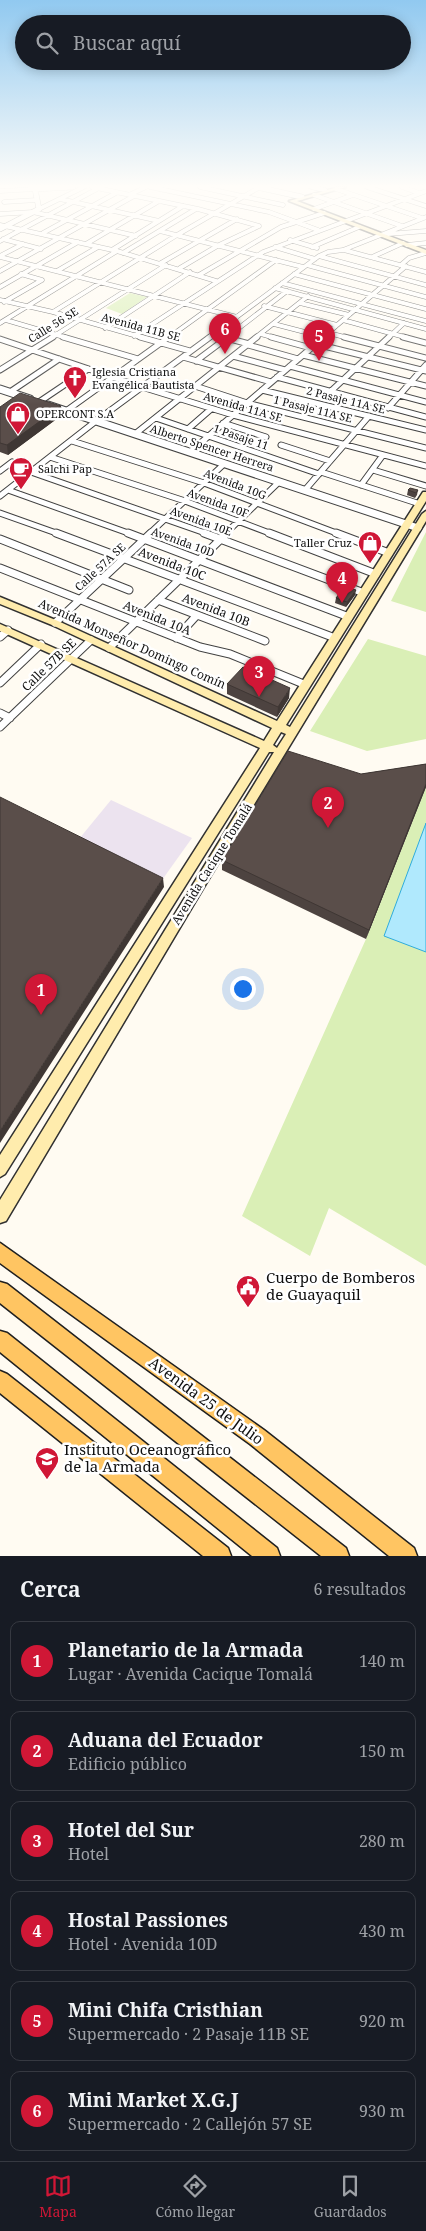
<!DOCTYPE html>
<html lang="es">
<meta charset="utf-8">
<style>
body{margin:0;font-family:"Noto Serif",serif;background:#20242c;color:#f1f3f6}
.you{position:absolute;left:242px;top:988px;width:18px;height:18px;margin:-12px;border:4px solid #fff;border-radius:50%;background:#1a73e8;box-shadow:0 0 0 8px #1a73e833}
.badge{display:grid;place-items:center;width:32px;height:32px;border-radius:50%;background:#d01736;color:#fff;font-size:16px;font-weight:700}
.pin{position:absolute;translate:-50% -41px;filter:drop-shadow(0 1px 2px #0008)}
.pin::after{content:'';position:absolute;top:26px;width:18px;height:15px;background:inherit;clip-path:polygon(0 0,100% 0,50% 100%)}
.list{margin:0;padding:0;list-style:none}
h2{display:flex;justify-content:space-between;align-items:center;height:65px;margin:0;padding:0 20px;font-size:21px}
h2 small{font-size:16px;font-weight:400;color:#9ea1a6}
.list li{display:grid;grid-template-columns:32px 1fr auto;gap:15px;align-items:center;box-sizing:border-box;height:80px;margin:0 10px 10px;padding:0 10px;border:1px solid #363941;border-radius:10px}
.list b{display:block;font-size:19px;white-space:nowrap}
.list p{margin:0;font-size:16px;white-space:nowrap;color:#9ea1a6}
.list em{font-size:16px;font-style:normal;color:#9ea1a6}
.icon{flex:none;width:28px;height:28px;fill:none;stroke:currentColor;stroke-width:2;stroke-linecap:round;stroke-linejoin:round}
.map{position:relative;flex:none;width:426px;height:1556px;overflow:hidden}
.search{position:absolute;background:#171b24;box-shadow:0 2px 12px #0003;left:15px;right:15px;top:15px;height:55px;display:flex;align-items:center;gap:12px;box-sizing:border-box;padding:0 18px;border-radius:28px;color:#9ea1a6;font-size:19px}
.sheet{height:605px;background:#171b24}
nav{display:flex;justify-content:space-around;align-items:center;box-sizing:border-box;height:70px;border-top:1px solid #363941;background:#171b24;font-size:14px;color:#9ea1a6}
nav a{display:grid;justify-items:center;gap:2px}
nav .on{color:#d01736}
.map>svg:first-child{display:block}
</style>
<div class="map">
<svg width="426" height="1556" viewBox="0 0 426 1556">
<rect width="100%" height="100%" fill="#fffbf2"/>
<path fill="#ece3ef" d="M111,800L192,838L162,880L79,839Z"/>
<path fill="#daefb6" d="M130,293L147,297L122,314L106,308Z
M426,532V612L391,601Z
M368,639L426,656V739L367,751L310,731Z
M426,787V1266L329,1208L310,1256L242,1216L366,939Z"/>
<path fill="#b0e9fd" stroke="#2facdc" d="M426,823V952L384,936Z"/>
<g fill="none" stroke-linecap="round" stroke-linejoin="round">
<g stroke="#424242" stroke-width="5">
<path id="minor-far2" d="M92,187L198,209L259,226
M150,187L269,212L318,230
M200,187L283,205
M311,187L325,190
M367,187L426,206
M402,187L419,193
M336,189L422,218
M0,191L35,189V187
M129,195L146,187
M314,195L402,226
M60,199L159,221
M4,202L37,200
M39,209L84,187
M314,209L353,195
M0,214L33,212L136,236
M0,225L117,251L216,281
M160,231L303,267
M43,233L116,193
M388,234L426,231
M3,239L41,249
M290,240L317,248
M0,241L97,189
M86,244L159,201
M407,245L426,243
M275,247L315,259
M312,247L359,227
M112,250L183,206
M344,250L426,272
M123,253L196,209
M0,256L23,244
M319,256L426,285
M0,257L237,317
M372,257L403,243
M161,263L237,219
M307,265L426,297
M401,265L409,258L426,253
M180,268L219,245L259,226
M0,271L134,196
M57,271L98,247
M21,274L42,280
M294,274L426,309
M199,275L281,227L324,213
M282,283L426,321
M0,287L78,242
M275,288L426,329
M0,300L53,312L144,338
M4,302L42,280
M300,303L349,315
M264,306L337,325
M53,312L177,235L260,187
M6,320L67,338
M343,320L408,338
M0,323L117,251
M274,324L324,337
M105,328L190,272
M329,333L348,338
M213,334L227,338
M261,334L275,338
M134,336L263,252L426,191
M51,338L166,265
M168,338L276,260
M208,338L319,256L328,252L343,250L426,217
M226,338L287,291
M255,338L308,296
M322,338L406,266
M388,338L404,323"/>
</g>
<g stroke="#424242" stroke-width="7">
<path id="minor-far1" d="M63,337L138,359
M140,337L190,351
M223,337L249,344
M271,337L311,348
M344,337L426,358
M403,337L426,343
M0,339L142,387L233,415L426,466
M316,344L426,371
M248,345L298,359
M303,355L426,386
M233,356L285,370
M183,357L271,382
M196,361L228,337
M290,366L426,402
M0,370L53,337
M277,377L426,417
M195,386L247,403L426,448
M262,390L426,430
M10,392L59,359
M330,392L389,337
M39,402L88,369
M388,408L426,365
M66,411L169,337
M156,418L319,474
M223,423L266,437
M188,429L211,409
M135,434L257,337
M72,441L204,483L339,534
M281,445L330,461
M190,452L324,337
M50,457L185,501L272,534
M373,470L426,486
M0,471L12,462
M31,472L208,534
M321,472L420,504
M361,485L383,455
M8,490L131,534
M305,490L369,416
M0,496L96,421L210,337
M0,513L59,534
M149,534L224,464
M225,534L279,482"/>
</g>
<g stroke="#424242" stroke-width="9">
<path id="minor" d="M56,533L335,638
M128,533L349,617
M204,533L364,593
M269,533L376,574
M336,533L389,553
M0,539L129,590
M0,568L200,647L230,654L306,685
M158,600L265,641
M55,623L151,533
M0,637L8,630
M176,638L197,615
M109,648L227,533
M0,683L41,644
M0,713L10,718
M0,727L91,640"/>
</g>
<g stroke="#424242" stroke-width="6">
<path id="tertiary-far1" d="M257,187L302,197
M0,229L39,209L35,189L73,187"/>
</g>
<g stroke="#424242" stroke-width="9">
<path id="tertiary" d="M0,389L30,399
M48,405L418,528"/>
</g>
<g stroke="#313131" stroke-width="3">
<path id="secondary" d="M338,187H346L297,201L426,250V254L289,201Z
M423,492H426V501L286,725L290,727L422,514L426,511V521L207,882L6,1221L0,1223V1200L274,752H269L5,1174L0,1177V1155L260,748L0,631V624L264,741L272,728L52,625L0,604V597L58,621L277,721ZM281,732L286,734L277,748L273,745Z"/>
</g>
<g stroke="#202020" stroke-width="3">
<path id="primary" d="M0,1243L264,1430L414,1548L417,1556H389L250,1444L0,1263Z
M0,1282L7,1284L346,1548L349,1556H321L0,1303Z
M0,1331L7,1333L277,1548L280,1556H252L0,1352Z
M0,1371L7,1374L228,1548L231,1556H203L0,1393Z"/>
</g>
<use href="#minor-far2" stroke="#fff" stroke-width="4"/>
<use href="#minor-far1" stroke="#fff" stroke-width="5"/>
<use href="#minor" stroke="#fff" stroke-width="7"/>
<use href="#tertiary-far1" stroke="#fff" stroke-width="5"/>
<use href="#tertiary" stroke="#fff" stroke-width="7"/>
<use href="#secondary" fill="#ffecad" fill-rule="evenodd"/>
<use href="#primary" fill="#ffc562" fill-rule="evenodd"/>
</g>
<path fill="#4d4340" d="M61,406L62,415L8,455L0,452V407Z
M31,463V466L25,471L19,469L18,466Z
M408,490H418L417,495L415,498L407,495Z
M355,595L346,607L335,603L336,598Z
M227,684L289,698L277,717L227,694Z
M426,764V787L366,939L222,870V860L361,774Z"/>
<path fill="#3f3734" d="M61,406L62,415L8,455L7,445Z
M31,463V466L25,471V468Z
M356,590L355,595L346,607L347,602Z
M290,688L289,698L277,717L278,707Z
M426,784V787L366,939L369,930Z
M163,878L164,887L0,1143V1131Z"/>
<path fill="#5a4e4a" stroke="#3f3734" d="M20,393L61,406L7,445L0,443V407Z
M25,461L31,463L25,468L18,466Z
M410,488L418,490L416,493L408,490Z
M345,586L356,590L347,602L336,598Z
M243,667L290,688L278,707L227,684Z
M288,751L361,774L426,764V784L369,930L222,860Z
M0,797L163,878L0,1131Z"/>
<linearGradient id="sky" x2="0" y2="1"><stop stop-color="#91c9f0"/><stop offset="0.46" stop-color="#fffdf9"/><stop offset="1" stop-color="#fffdf9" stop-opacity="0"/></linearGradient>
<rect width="426" height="405" fill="url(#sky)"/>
<defs>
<g id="church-pin" transform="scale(1.25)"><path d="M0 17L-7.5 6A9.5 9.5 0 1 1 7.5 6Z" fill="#d01736" stroke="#fff"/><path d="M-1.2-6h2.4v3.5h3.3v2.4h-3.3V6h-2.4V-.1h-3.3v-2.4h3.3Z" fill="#fff"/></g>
<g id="shop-pin" transform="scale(1.25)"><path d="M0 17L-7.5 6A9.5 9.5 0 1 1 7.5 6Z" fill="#d01736" stroke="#fff"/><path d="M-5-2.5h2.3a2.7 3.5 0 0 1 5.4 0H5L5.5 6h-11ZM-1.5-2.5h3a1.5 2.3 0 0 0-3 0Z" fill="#fff"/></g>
<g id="cafe-pin" transform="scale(1.25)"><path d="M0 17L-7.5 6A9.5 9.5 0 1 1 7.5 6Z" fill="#d01736" stroke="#fff"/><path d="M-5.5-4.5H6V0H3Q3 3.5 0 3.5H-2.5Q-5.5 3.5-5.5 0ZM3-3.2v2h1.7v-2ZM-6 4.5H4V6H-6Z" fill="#fff"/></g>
<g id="civic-pin" transform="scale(1.25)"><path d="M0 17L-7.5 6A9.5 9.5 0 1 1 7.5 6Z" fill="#d01736" stroke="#fff"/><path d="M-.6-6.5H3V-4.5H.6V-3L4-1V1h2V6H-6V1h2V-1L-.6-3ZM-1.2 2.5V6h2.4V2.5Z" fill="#fff"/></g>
<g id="school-pin" transform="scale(1.25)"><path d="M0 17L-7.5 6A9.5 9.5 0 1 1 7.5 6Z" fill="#d01736" stroke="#fff"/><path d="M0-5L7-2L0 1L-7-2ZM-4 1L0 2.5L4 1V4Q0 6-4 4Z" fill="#fff"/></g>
</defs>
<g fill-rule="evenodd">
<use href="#church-pin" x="75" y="378"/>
<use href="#shop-pin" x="18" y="414"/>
<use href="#cafe-pin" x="21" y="469"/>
<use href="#shop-pin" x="370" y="543"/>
<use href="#civic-pin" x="248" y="1287"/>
<use href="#school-pin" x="47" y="1459"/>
</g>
<g text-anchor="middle" stroke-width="5" stroke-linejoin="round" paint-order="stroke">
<g font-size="11" fill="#0f0f0f" stroke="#fff">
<text transform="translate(53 325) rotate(-32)" y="4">Calle 56 SE</text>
<text transform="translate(141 327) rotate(15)" y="4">Avenida 11B SE</text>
<text transform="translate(346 400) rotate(14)" y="4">2 Pasaje 11A SE</text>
<text transform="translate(243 407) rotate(16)" y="4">Avenida 11A SE</text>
<text transform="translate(313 409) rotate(14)" y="4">1 Pasaje 11A SE</text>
<text transform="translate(241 437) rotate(19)" y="4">1 Pasaje 11</text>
<text transform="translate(212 448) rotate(18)" y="4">Alberto Spencer Herrera</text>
<text transform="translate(235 484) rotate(21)" y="4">Avenida 10G</text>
<text transform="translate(218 503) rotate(20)" y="4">Avenida 10F</text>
<text transform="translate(201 521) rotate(20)" y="4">Avenida 10E</text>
<text transform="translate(183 542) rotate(20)" y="4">Avenida 10D</text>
<text transform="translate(100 567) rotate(-43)" y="4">Calle 57A SE</text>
</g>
<g font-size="11" fill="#0f0f0f" stroke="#fff" text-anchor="start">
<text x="92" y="376">Iglesia Cristiana<tspan x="92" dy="13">Evangélica Bautista</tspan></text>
<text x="36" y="418">OPERCONT S.A</text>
<text x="38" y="473">Salchi Pap</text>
<text x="352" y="547" text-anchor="end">Taller Cruz</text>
</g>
<g font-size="12" fill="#0f0f0f" stroke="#fff">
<text transform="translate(172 564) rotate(21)" y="4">Avenida 10C</text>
<text transform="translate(216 610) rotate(21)" y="4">Avenida 10B</text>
<text transform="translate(157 618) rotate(22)" y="4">Avenida 10A</text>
<text transform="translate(132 644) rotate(24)" y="4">Avenida Monseñor Domingo Comín</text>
<text transform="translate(49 665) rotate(-44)" y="4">Calle 57B SE</text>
<text transform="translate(212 864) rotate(-58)" y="4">Avenida Cacique Tomalá</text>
</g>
<g font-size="15" fill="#0f0f0f" stroke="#fff" text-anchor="start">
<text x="266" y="1283">Cuerpo de Bomberos<tspan x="266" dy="17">de Guayaquil</tspan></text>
<text x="64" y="1455">Instituto Oceanográfico<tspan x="64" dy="17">de la Armada</tspan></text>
</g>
<g font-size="15" fill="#0f0f0f" stroke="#fff">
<text transform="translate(206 1401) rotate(36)" y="5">Avenida 25 de Julio</text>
</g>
</g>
</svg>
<div class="you"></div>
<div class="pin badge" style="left:41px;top:1015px">1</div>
<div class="pin badge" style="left:328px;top:828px">2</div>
<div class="pin badge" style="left:259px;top:697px">3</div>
<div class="pin badge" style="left:342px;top:603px">4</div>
<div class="pin badge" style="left:319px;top:361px">5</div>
<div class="pin badge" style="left:225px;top:354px">6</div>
<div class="search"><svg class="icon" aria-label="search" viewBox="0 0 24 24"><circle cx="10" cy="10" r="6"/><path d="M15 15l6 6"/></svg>Buscar aquí</div>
</div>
<section class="sheet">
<h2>Cerca<small>6 resultados</small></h2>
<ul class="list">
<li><span class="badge">1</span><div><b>Planetario de la Armada</b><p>Lugar · Avenida Cacique Tomalá</p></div><em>140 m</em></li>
<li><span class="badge">2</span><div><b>Aduana del Ecuador</b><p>Edificio público</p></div><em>150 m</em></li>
<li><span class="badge">3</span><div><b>Hotel del Sur</b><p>Hotel</p></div><em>280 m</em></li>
<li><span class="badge">4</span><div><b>Hostal Passiones</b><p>Hotel · Avenida 10D</p></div><em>430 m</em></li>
<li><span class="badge">5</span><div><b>Mini Chifa Cristhian</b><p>Supermercado · 2 Pasaje 11B SE</p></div><em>920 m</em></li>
<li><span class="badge">6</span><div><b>Mini Market X.G.J</b><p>Supermercado · 2 Callejón 57 SE</p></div><em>930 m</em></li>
</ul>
</section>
<nav>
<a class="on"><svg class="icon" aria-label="map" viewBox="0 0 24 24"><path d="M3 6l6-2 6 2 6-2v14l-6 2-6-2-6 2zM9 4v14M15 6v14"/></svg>Mapa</a>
<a><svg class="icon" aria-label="directions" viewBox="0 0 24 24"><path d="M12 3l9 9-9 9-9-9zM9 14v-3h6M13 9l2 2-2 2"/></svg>Cómo llegar</a>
<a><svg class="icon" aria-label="saved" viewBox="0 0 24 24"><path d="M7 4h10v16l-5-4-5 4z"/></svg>Guardados</a>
</nav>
